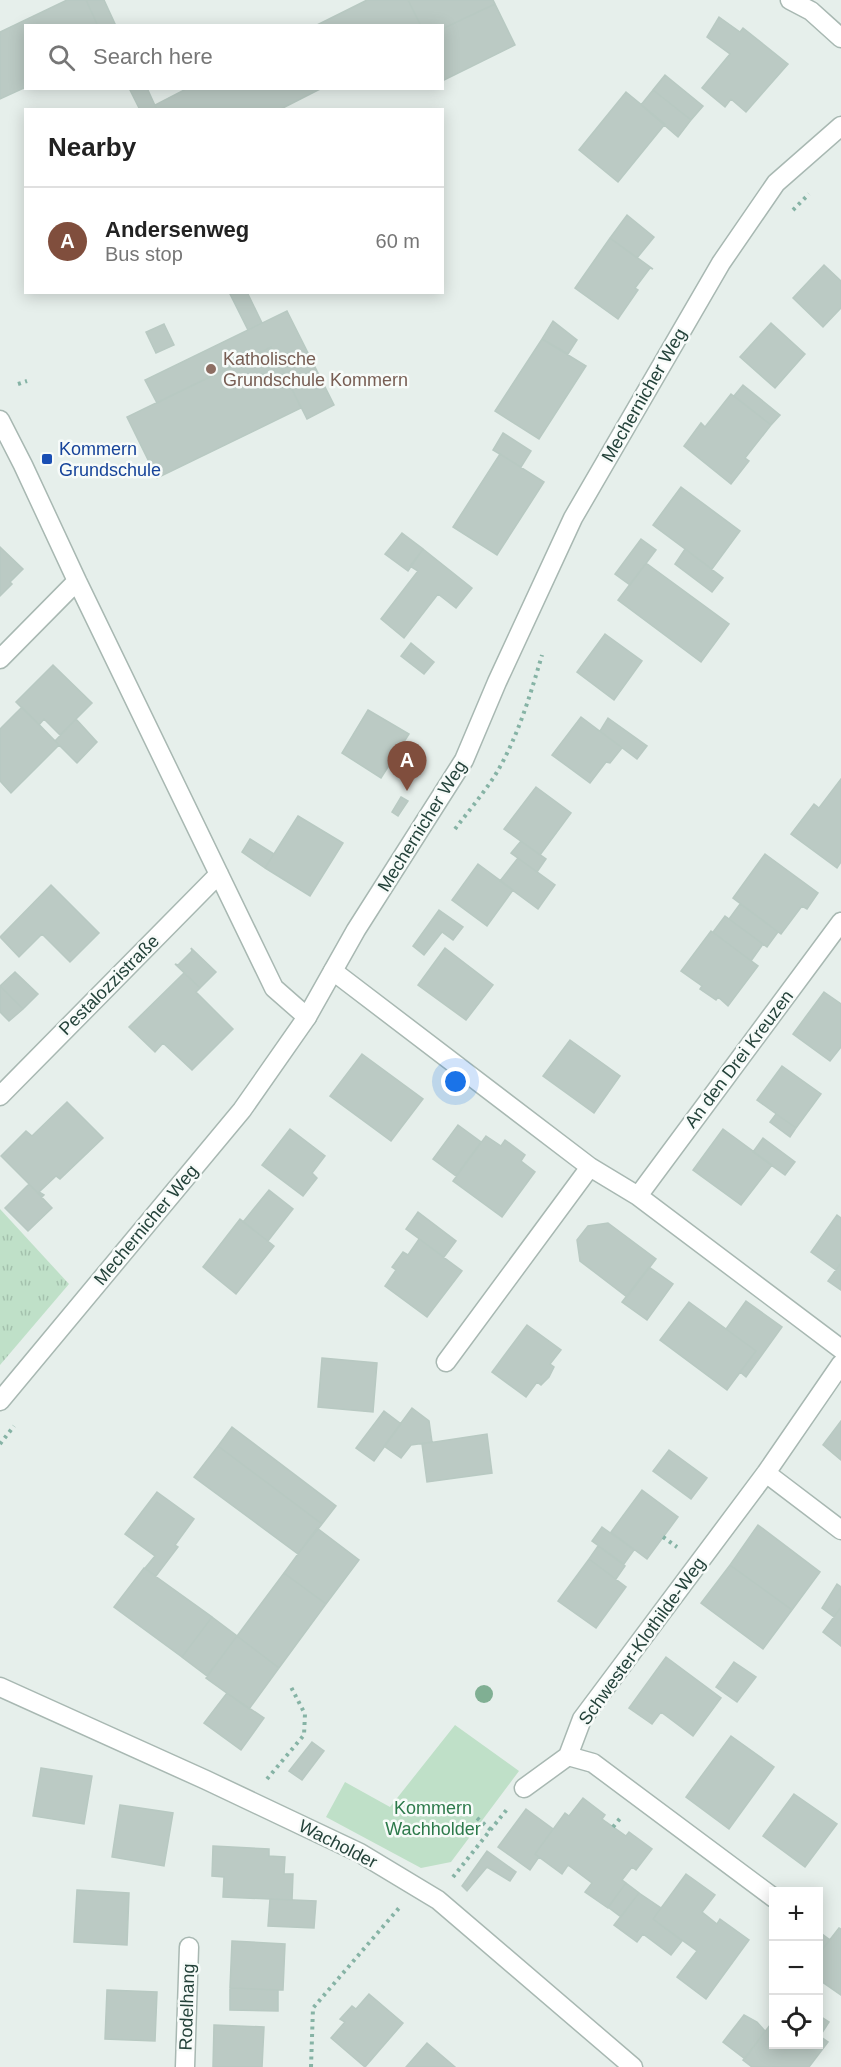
<!DOCTYPE html>
<meta charset="utf-8">
<style>
body{margin:0;font-family:Arial,sans-serif;background:#f6f6f6;color:#222}
.controls{position:absolute;right:18px;bottom:18px;display:grid;overflow:hidden;border-radius:0px;box-shadow:0 3px 15px #0003}
.controls button{width:54px;height:54px;display:grid;place-items:center;padding:0;border:0;border-bottom:2px solid #e0e0e0;background:#fff;color:#222;font:30px sans-serif}
.you{position:absolute;left:456px;top:1082px;width:21px;height:21px;margin:-15px;border:4px solid #fff;border-radius:50%;background:#1a73e8;box-shadow:0 0 0 9px #1a73e833}
.badge{display:grid;place-items:center;width:39px;height:39px;border-radius:50%;background:#804e3d;color:#fff;font-size:20px;font-weight:700}
.pin{position:absolute;translate:-50% -50px;filter:drop-shadow(0 2px 3px #0008)}
.pin::after{content:'';position:absolute;top:32px;width:21px;height:18px;background:inherit;clip-path:polygon(0 0,100% 0,50% 100%)}
.list{margin:0;padding:0;list-style:none}
h2{display:flex;justify-content:space-between;align-items:center;height:78px;margin:0;padding:0 24px;font-size:26px}
h2 small{font-size:20px;font-weight:400;color:#767676}
.list li{display:grid;grid-template-columns:39px 1fr auto;gap:18px;align-items:center;box-sizing:border-box;height:108px;padding:0 24px;border-top:2px solid #e0e0e0}
.list b{display:block;font-size:22px;white-space:nowrap}
.list p{margin:0;font-size:20px;white-space:nowrap;color:#767676}
.list em{font-size:20px;font-style:normal;color:#767676}
.icon{flex:none;width:33px;height:33px;fill:none;stroke:currentColor;stroke-width:2;stroke-linecap:round;stroke-linejoin:round}
.map{position:relative;flex:none;width:841px;height:2067px;overflow:hidden}
.search{position:absolute;background:#fff;box-shadow:0 3px 15px #0003;left:24px;top:24px;width:420px;height:66px;display:flex;align-items:center;gap:15px;box-sizing:border-box;padding:0 21px;border-radius:0px;color:#767676;font-size:22px}
.panel{position:absolute;background:#fff;box-shadow:0 3px 15px #0003;left:24px;top:108px;width:420px;height:186px;border-radius:0px}
.map>svg:first-child{display:block}
</style>
<div class="map">
<svg width="841" height="2067" viewBox="0 0 841 2067">
<defs>
<pattern id="grass-tufts" width="24" height="20" patternUnits="userSpaceOnUse" patternTransform="scale(1.5)"><rect width="24" height="20" fill="#bfe0c8"/><path d="M3 7l-1-3M5 7V3M7 7l1-3M15 17l-1-3M17 17v-4M19 17l1-3" fill="none" stroke="#a4c1ad"/></pattern>
</defs>
<rect width="100%" height="100%" fill="#e6efeb"/>
<path fill="url(#grass-tufts)" d="M0,1209L69,1284L0,1365Z"/>
<path fill="#bfe0c8" d="M455,1725L519,1771L451,1862L421,1868L326,1817L345,1782L390,1807Z"/>
<path fill="#bbcac4" stroke="#b8c9c2" stroke-width="1.5" d="M67,0H86L98,26H26V87L0,99V32Z
M86,0H104L116,26H98Z
M367,0H408L421,26H315Z
M408,0H493L495,4L442,29V26H421Z
M495,4L515,45L442,81V29Z
M719,17L740,32L743,28L788,64L746,112L731,99L725,107L702,88L730,54L707,37Z
M665,75L703,106L691,120L653,90Z
M129,88H147L157,110H140Z
M188,88H322L279,110H157L155,105Z
M653,90L691,120L678,137L641,105Z
M626,92L665,124L618,182L579,150Z
M627,215L654,237L637,258L610,238Z
M610,238L653,269L650,268L635,288L638,290L618,319L575,288Z
M824,265L841,281V308L823,327L793,298Z
M229,292H247L262,323L248,330Z
M287,311L334,405L307,419L271,347L157,403L145,380Z
M553,321L577,340L568,354L542,339Z
M771,323L805,354L775,388L740,357Z
M164,324L174,345L156,353L146,332Z
M542,339L586,366L539,439L495,411Z
M271,347L301,408L157,478L127,417Z
M743,385L780,415L771,425L734,396Z
M731,394L771,425L745,458L749,461L731,484L684,446L701,423L705,427Z
M503,433L531,451L521,467L493,450Z
M500,454L544,482L497,555L453,527Z
M681,487L740,531L712,569L653,525Z
M402,533L423,549L408,571L385,554Z
M641,539L656,550L630,585L615,574Z
M0,547L23,569L10,582L12,584L0,596Z
M423,549L472,588L456,608L438,594L404,638L381,619L418,571L410,566Z
M685,549L723,578L712,592L675,564Z
M646,563L729,624L701,662L618,600Z
M605,634L642,661L614,700L577,672Z
M411,643L434,662L424,674L401,656Z
M53,665L92,703L60,735L44,719L39,725L16,702Z
M22,707L59,745L11,793L0,781V729Z
M368,710L409,734L381,778L342,753Z
M581,717L622,748L610,763L606,762L590,783L552,755Z
M608,718L647,746L637,759L600,731Z
M76,719L97,742L77,763L55,741Z
M841,779V862L837,868L791,834L814,804L819,808Z
M536,787L571,813L540,855L504,829Z
M401,797L408,801L398,816L392,812Z
M298,816L343,843L310,896L265,868Z
M250,839L274,854L265,868L242,852Z
M521,841L546,859L537,872L511,853Z
M765,854L818,893L807,909L802,906L781,934L733,898Z
M518,858L555,885L538,909L500,881Z
M478,864L513,890L487,926L452,900Z
M51,885L99,933L70,962L42,934L19,957L0,937Z
M740,904L778,932L767,947L729,919Z
M439,910L463,927L453,940L442,932L424,955L413,946Z
M725,916L763,944L751,961L713,932Z
M711,931L758,966L728,1006L718,997L716,1000L700,989L702,986L681,971Z
M191,948L216,972L200,988L175,964L178,965L192,951Z
M445,948L493,985L466,1020L418,985Z
M15,972L38,994L23,1009L0,986Z
M184,973L200,988L196,992L233,1029L192,1070L163,1043L155,1052L129,1027Z
M0,986L23,1009L9,1021L0,1012Z
M824,992L841,1004V1047L830,1061L793,1034Z
M570,1040L620,1076L594,1113L543,1076Z
M362,1054L423,1099L391,1141L330,1096Z
M782,1066L821,1094L796,1128L757,1100Z
M67,1102L103,1138L60,1179L56,1176L39,1192L44,1195L42,1197L1,1156L26,1131L32,1136Z
M776,1114L796,1128L790,1137L770,1122Z
M458,1125L481,1142L456,1176L433,1159Z
M290,1129L325,1156L312,1173L317,1178L303,1196L262,1165Z
M723,1129L772,1165L741,1205L693,1170Z
M486,1136L501,1146L505,1140L525,1155L521,1161L535,1172L502,1217L453,1181Z
M763,1138L795,1162L785,1175L753,1152Z
M29,1184L52,1208L28,1231L5,1208Z
M269,1190L293,1209L268,1241L243,1222Z
M418,1212L456,1241L444,1257L406,1229Z
M837,1215L841,1218V1263L836,1270L811,1252Z
M240,1219L274,1246L236,1294L203,1267Z
M608,1223L656,1259L627,1297L580,1261L577,1240L588,1226Z
M419,1239L462,1271L427,1317L385,1286L396,1270L392,1267L403,1252L408,1255Z
M841,1263V1290L828,1281Z
M649,1267L673,1284L647,1320L622,1302Z
M746,1301L782,1327L746,1377L740,1372L756,1351L726,1329Z
M689,1302L756,1351L727,1390L660,1340Z
M527,1325L561,1350L550,1364L554,1367L549,1377L541,1385L537,1382L526,1397L492,1372Z
M322,1358L377,1363L373,1412L318,1407Z
M412,1408L429,1421L432,1442L411,1445L401,1458L384,1446Z
M384,1411L401,1424L374,1461L356,1448Z
M841,1421V1460L823,1445Z
M232,1427L336,1506L322,1524L218,1446Z
M487,1434L492,1473L427,1482L422,1444Z
M218,1446L322,1524L298,1554L194,1477Z
M669,1450L707,1478L691,1499L653,1471Z
M642,1490L678,1517L647,1559L611,1532Z
M157,1492L194,1519L175,1545L178,1547L156,1576L145,1568L155,1556L125,1534Z
M758,1525L820,1572L792,1610L730,1565Z
M602,1527L634,1550L624,1564L592,1541Z
M317,1528L359,1560L326,1604L284,1573Z
M598,1546L625,1566L616,1579L589,1559Z
M589,1559L626,1587L596,1628L558,1601Z
M730,1565L792,1610L763,1649L701,1603Z
M144,1568L212,1617L182,1657L114,1607Z
M284,1573L326,1604L279,1668L237,1636Z
M837,1584L841,1587V1607L834,1617L822,1608Z
M841,1607V1646L823,1632Z
M212,1617L237,1636L207,1676L182,1657Z
M237,1636L279,1668L249,1709L206,1678Z
M666,1657L721,1698L693,1736L661,1712L652,1724L629,1708Z
M734,1662L756,1677L737,1702L716,1687Z
M227,1693L264,1718L241,1750L204,1723Z
M731,1736L774,1767L729,1829L686,1797Z
M312,1742L324,1751L302,1780L289,1771Z
M41,1768L92,1776L84,1824L33,1816Z
M794,1794L837,1824L805,1867L763,1836Z
M583,1798L605,1815L602,1819L626,1836L629,1832L652,1849L636,1870L632,1867L622,1880L626,1883L608,1908L585,1892L592,1883L568,1865L562,1874L535,1854L565,1813L569,1816Z
M120,1805L173,1813L164,1866L112,1857Z
M526,1809L553,1829L535,1854L539,1857L530,1870L498,1847Z
M213,1846L269,1849V1856L285,1857L284,1874H293L292,1900L223,1897L224,1877L212,1876Z
M487,1851L516,1872L510,1881L487,1867L467,1891L462,1886Z
M686,1874L715,1895L702,1912L717,1924L720,1919L749,1940L706,1999L677,1977L697,1951L653,1919Z
M626,1883L639,1893L621,1917L608,1907Z
M77,1890L129,1893L127,1945L74,1942Z
M639,1893L661,1908L653,1919L682,1941L671,1955L643,1934L637,1942L614,1925Z
M270,1899L316,1901L314,1928L268,1926Z
M839,1928L841,1929V1995L818,1979V1955Z
M818,1931L830,1940L818,1955Z
M232,1941L285,1944L283,1990L230,1988Z
M230,1988L278,1990V2011L230,2010Z
M107,1990L157,1992L155,2041L105,2039Z
M369,1994L403,2023L365,2067L331,2038L345,2022L340,2019L352,2006L356,2009Z
M744,2015L757,2022L765,2031L745,2059L723,2042Z
M818,2015L829,2022L820,2036L818,2035Z
M774,2020V2044H818V2035L828,2042L809,2067H752L743,2060Z
M214,2025L264,2027L262,2067H213Z
M427,2043L455,2067H406Z"/>
<g fill="none" stroke-linecap="round" stroke-linejoin="round">
<g stroke="#a8b8b2" stroke-width="21">
<path id="minor" d="M790,0L811,11L841,38
M0,420L23,465L77,581L274,988L307,1017
M0,659L77,581
M333,971L590,1167L638,1196L841,1349
M0,1096L219,874
M638,1196L841,922
M446,1362L590,1167
M766,1473L841,1530
M0,1687L206,1780L360,1853L438,1900L633,2067
M524,1788L568,1756
M774,1898L593,1763L568,1756L582,1719L766,1473L841,1364
M185,2067L189,1947"/>
</g>
<g stroke="#a8b8b2" stroke-width="21">
<path id="tertiary" d="M0,1401L242,1110L307,1017L356,930L464,760L497,682L573,518L721,263L776,183L841,126"/>
</g>
<path stroke="#86b3a5" stroke-width="4" stroke-dasharray="3 4.5" stroke-linecap="butt" d="M793,210L809,194
M18,384L27,381
M455,829C468,812 482,795 494,777C517,740 530,696 542,655
M0,1444L14,1426
M663,1537L677,1547
M267,1779L304,1735L305,1714L291,1687
M477,1818L491,1830
M613,1827L622,1816
M453,1877L508,1808
M311,2067L313,2008L399,1908"/>
<use href="#minor" stroke="#fff" stroke-width="18"/>
<use href="#tertiary" stroke="#fff" stroke-width="18"/>
</g>
<circle fill="#80af93" cx="484" cy="1694" r="9"/>
<circle fill="#8d6e63" stroke="#f7fbf9" stroke-width="2" cx="211" cy="369" r="6"/>
<rect fill="#1a4fb4" stroke="#f7fbf9" stroke-width="2" x="41" y="453" width="12" height="12" rx="3"/>
<g text-anchor="middle" stroke-width="5" stroke-linejoin="round" paint-order="stroke">
<g font-size="18" fill="#785e54" stroke="#f7fbf9" text-anchor="start">
<text x="223" y="365">Katholische<tspan x="223" dy="21">Grundschule Kommern</tspan></text>
</g>
<g font-size="18" fill="#24423a" stroke="#f7fbf9">
<text transform="translate(644 395) rotate(-60)" y="6">Mechernicher Weg</text>
<text transform="translate(422 826) rotate(-58)" y="6">Mechernicher Weg</text>
<text transform="translate(109 985) rotate(-45)" y="6">Pestalozzistraße</text>
<text transform="translate(739 1059) rotate(-53)" y="6">An den Drei Kreuzen</text>
<text transform="translate(146 1225) rotate(-50)" y="6">Mechernicher Weg</text>
<text transform="translate(642 1641) rotate(-54)" y="6">Schwester-Klothilde-Weg</text>
<text transform="translate(338 1844) rotate(27)" y="6">Wacholder</text>
<text transform="translate(187 2007) rotate(-88)" y="6">Rodelhang</text>
</g>
<g font-size="18" fill="#164399" stroke="#f7fbf9" text-anchor="start">
<text x="59" y="455">Kommern<tspan x="59" dy="21">Grundschule</tspan></text>
</g>
<g font-size="18" fill="#2d7a4b" stroke="#f7fbf9">
<text x="433" y="1814">Kommern<tspan x="433" dy="21">Wachholder</tspan></text>
</g>
</g>
</svg>
<div class="controls">
<button>+</button>
<button>−</button>
<button><svg class="icon" aria-label="locate" viewBox="0 0 24 24"><circle cx="12" cy="12" r="6"/><path d="M12 2v4M12 18v4M2 12h4M18 12h4"/></svg></button>
</div>
<div class="you"></div>
<div class="pin badge" style="left:407px;top:791px">A</div>
<div class="search"><svg class="icon" aria-label="search" viewBox="0 0 24 24"><circle cx="10" cy="10" r="6"/><path d="M15 15l6 6"/></svg>Search here</div>
<section class="panel">
<h2>Nearby<small></small></h2>
<ul class="list">
<li><span class="badge">A</span><div><b>Andersenweg</b><p>Bus stop</p></div><em>60 m</em></li>
</ul>
</section>
</div>
